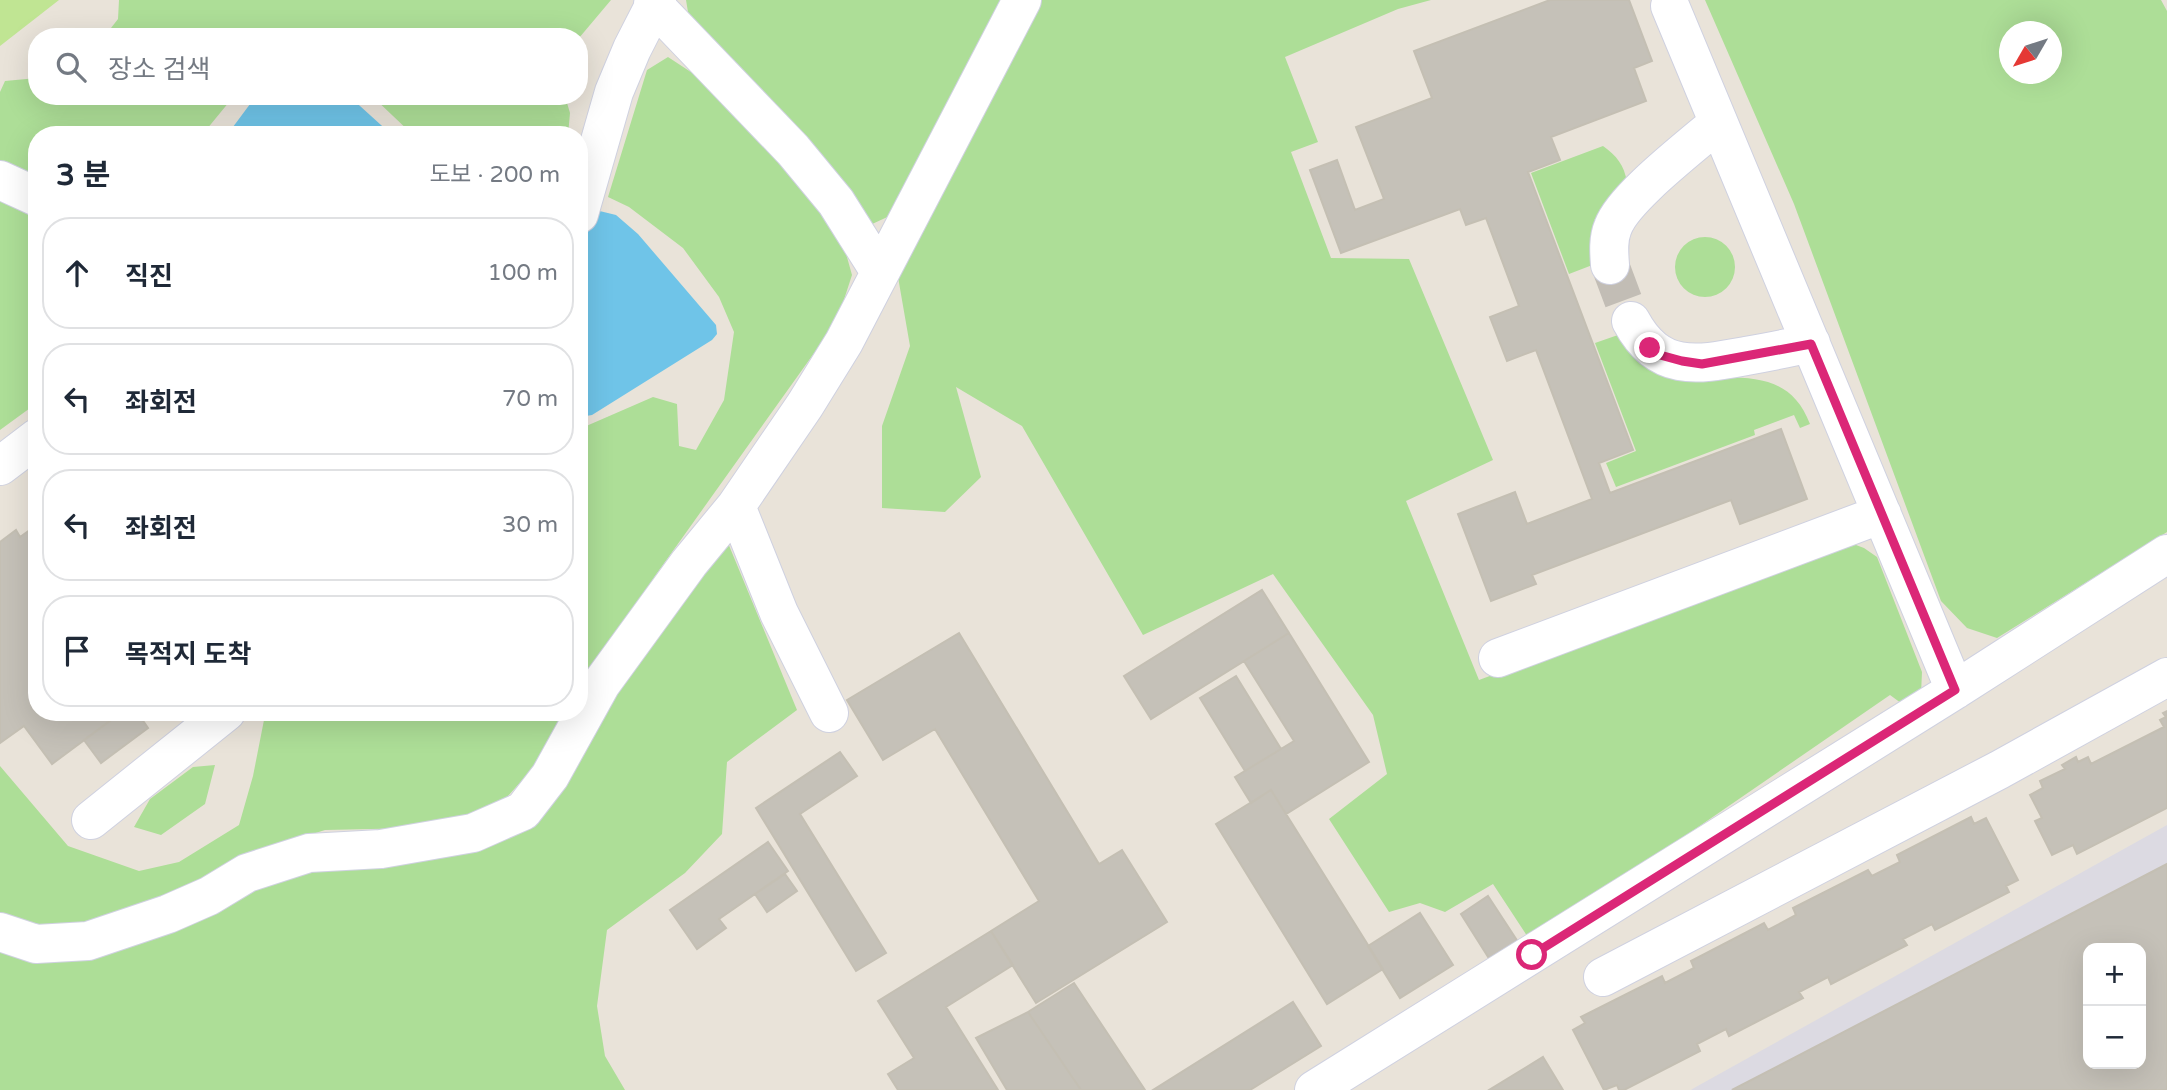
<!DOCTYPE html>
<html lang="ko">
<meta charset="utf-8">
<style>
body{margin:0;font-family:"Varela Round","Noto Sans KR",sans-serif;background:#f2f2f3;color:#1f2937}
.controls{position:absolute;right:21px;bottom:21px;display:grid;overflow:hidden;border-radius:14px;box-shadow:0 7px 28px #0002}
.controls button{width:63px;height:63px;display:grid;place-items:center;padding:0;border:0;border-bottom:2px solid #e0e1e3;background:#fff;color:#1f2937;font:35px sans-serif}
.compass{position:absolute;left:1999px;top:21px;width:63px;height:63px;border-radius:50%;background:#fff;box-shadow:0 7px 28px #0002;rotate:231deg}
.stop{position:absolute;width:21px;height:21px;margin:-16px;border:5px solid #db2777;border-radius:50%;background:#fff}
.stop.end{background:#db2777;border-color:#fff;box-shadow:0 2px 7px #0008}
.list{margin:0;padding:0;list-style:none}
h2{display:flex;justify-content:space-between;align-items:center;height:91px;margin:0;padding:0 28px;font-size:30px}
h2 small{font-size:23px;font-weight:400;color:#747a83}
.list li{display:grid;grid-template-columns:46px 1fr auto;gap:21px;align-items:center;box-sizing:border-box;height:112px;margin:0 14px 14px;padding:0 14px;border:2px solid #e0e1e3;border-radius:28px}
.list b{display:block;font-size:26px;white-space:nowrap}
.list em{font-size:23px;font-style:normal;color:#747a83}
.icon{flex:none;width:38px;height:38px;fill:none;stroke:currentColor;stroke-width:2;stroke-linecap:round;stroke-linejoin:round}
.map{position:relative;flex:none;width:2167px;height:1090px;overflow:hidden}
.search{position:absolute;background:#fff;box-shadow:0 7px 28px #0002;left:28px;top:28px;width:560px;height:77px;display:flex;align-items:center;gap:18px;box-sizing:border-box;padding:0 24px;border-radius:28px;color:#747a83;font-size:26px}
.panel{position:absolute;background:#fff;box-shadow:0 7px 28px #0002;left:28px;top:126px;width:560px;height:595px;border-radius:28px}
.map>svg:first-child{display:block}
</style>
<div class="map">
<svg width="2167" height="1090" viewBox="0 0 2167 1090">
<rect width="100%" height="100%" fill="#e9e3d9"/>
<path fill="#dcdae2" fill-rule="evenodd" d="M2167,825V1090H1691L1694,1088ZM2088,948H2141V1064H2088Z"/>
<path fill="#adde97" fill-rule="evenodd" d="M119,0H611L579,38L104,37L118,19Z
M686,0H1009L896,213L870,225L697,29L688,12Z
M1039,0H1431L1398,9L1285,57L1318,142L1291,152L1331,258L1409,259L1493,460L1406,501L1479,680L1848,542L1864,548L1877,557L1922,672L1921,694L1905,706L1890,695L1531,942L1493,884L1445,912L1420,903L1389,912L1329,819L1387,774L1373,715L1273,574L1143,635L1022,426L956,387L981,477L945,512L882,508V426L910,346L898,277Z
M1705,0H2161L2167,11V532L1997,638L1967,628L1941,601L1794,204ZM2010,32H2052V74H2010Z
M668,57L706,82L786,166L840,232L852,275L837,321L655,576L579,694V425L584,427L653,397L677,404L679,446L696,450L724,400L734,332L719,297L683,248L629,207L608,197L647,70Z
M37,78V96H234L202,135H37V184L0,167V92L5,81Z
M372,96H565L570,113L568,135H413Z
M1603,146C1617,156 1624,165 1627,182L1595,264L1569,274L1531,173Z
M0,200L37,219V403L0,430Z
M1675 267a30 30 0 1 1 60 0a30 30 0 1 1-60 0Z
M1618,335C1625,347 1634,361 1647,367C1653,370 1661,371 1668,372C1723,386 1785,358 1810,424L1800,428L1794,415L1754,430L1755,435L1616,487L1606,463L1636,451L1595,343Z
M728,543L797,710L727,762L722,834L685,873L607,930L597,1006L605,1056L625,1090H0V949L260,885L316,867L464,851L615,680Z
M271,712H569L550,749L507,797L468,817L417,828L325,830L278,845L160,902L99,921L28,927L0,917V766L68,846L139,871L179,862L239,825L253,776L264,720Z
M215,765L205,804L161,835L134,827L150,799L193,767Z"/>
<path fill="#c0e593" d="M0,0H59L0,46Z"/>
<path fill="#6fc4e8" d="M256,96H349L392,135H227Z
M579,206L616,215L638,234L716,325L717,334L712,340L592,415L586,416L579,410Z"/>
<path fill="#c5c1b8" stroke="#c4bfb3" stroke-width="2" fill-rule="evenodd" d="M1550,0H1629L1652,61L1634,68L1646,101L1551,137L1560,160L1528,172L1633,450L1599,463L1610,493L1781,429L1807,499L1740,524L1731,500L1532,575L1536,584L1491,601L1458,514L1515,492L1527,524L1592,499L1536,350L1507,361L1490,317L1519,306L1486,218L1466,225L1460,209L1341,253L1310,170L1337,160L1355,210L1384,199L1356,127L1432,98L1414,51Z
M37,525V712H122L52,764L24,726L0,743V542L16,530L20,537Z
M1262,590L1289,633L1151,719L1124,676Z
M959,633L1099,864L1122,850L1167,922L1036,1003L991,931L1039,901L935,729L883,760L847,700Z
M1289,633L1369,762L1286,814L1271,790L1251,803L1235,777L1294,741L1244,661Z
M1236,676L1281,749L1245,771L1200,698Z
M2167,711V808L2077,854L2073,845L2052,855L2035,821L2042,818L2030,795L2043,788L2040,781L2065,769L2062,765L2076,757L2078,762L2088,757L2091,764L2164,727L2160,720L2166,717L2163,713Z
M122,712H137L148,728L101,763L84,740Z
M840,752L857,776L800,814L886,953L856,971L756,808Z
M1271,790L1383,969L1327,1004L1216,824Z
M1971,817L1974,824L1986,818L2018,880L2006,886L2009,892L1935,930L1932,924L1903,939L1907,945L1831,984L1828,977L1799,992L1803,998L1729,1036L1726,1029L1697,1044L1700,1051L1624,1090H1619L1617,1085L1604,1090L1573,1030L1585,1023L1581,1017L1662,976L1665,983L1694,968L1691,961L1764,923L1768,930L1796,915L1793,908L1868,870L1872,876L1900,862L1897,855Z
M768,842L788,871L719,919L726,928L697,949L670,910Z
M2167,864V1090H1732ZM2088,948H2141V1064H2088Z
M785,874L797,891L767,912L755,894Z
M1488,896L1520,945L1492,963L1461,914Z
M1420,913L1453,965L1400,998L1368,946Z
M991,931L1013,965L946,1007L998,1090H898L888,1074L914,1058L878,1001Z
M1074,983L1145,1090H1081L1028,1012Z
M1293,1002L1321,1046L1250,1090H1153Z
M1028,1012L1081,1090H1007L976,1038Z
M1543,1057L1563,1090H1489Z"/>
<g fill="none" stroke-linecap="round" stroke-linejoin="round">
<path stroke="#c2bdb5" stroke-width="38" stroke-dasharray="38 19" stroke-linecap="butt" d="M1610,265L1631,321"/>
<g stroke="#cfd1e0" stroke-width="40">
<path id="minor" d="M653,4L793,150L836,202L880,272
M1670,6L1955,690
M0,180L37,197
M579,214L614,92L632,49L657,0
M1610,265C1609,252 1608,239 1613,227C1624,197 1692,146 1718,123
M1631,321C1659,373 1697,365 1746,356C1768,352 1789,348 1811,343
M0,466L37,438
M736,506L779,613L829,713
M1498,658L1882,514
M91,820L226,712
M0,932L36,944L88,941L168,914L209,896L247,873L309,853L381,849L473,833L523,811L550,776L601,684L689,563L736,506L805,405L844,342L1022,0
M1603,977L1999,770L2167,677
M1314,1090L1955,690L2167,554"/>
</g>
<use href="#minor" stroke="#fff" stroke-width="38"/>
</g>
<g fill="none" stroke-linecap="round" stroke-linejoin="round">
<path stroke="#db2777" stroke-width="9" d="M1532,955L1955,690L1811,344L1702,364L1682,361L1660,355L1650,348"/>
</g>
</svg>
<div class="controls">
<button>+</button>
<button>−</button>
</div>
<svg class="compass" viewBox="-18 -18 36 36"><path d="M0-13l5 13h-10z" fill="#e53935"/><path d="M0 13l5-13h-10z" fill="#747a83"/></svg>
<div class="stop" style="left:1532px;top:955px"></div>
<div class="stop end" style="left:1650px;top:348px"></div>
<div class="search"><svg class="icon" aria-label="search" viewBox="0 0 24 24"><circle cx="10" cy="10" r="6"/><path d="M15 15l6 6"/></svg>장소 검색</div>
<section class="panel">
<h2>3 분<small>도보 · 200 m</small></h2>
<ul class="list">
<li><svg class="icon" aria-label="ahead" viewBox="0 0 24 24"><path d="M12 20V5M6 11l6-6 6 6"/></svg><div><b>직진</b></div><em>100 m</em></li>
<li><svg class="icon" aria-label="left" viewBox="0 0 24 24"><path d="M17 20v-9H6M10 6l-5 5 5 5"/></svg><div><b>좌회전</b></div><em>70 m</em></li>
<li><svg class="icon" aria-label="left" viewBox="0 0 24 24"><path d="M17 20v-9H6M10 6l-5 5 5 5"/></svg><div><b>좌회전</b></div><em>30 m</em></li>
<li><svg class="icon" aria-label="arrive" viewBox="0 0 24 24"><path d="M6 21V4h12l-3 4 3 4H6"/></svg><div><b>목적지 도착</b></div></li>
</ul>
</section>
</div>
